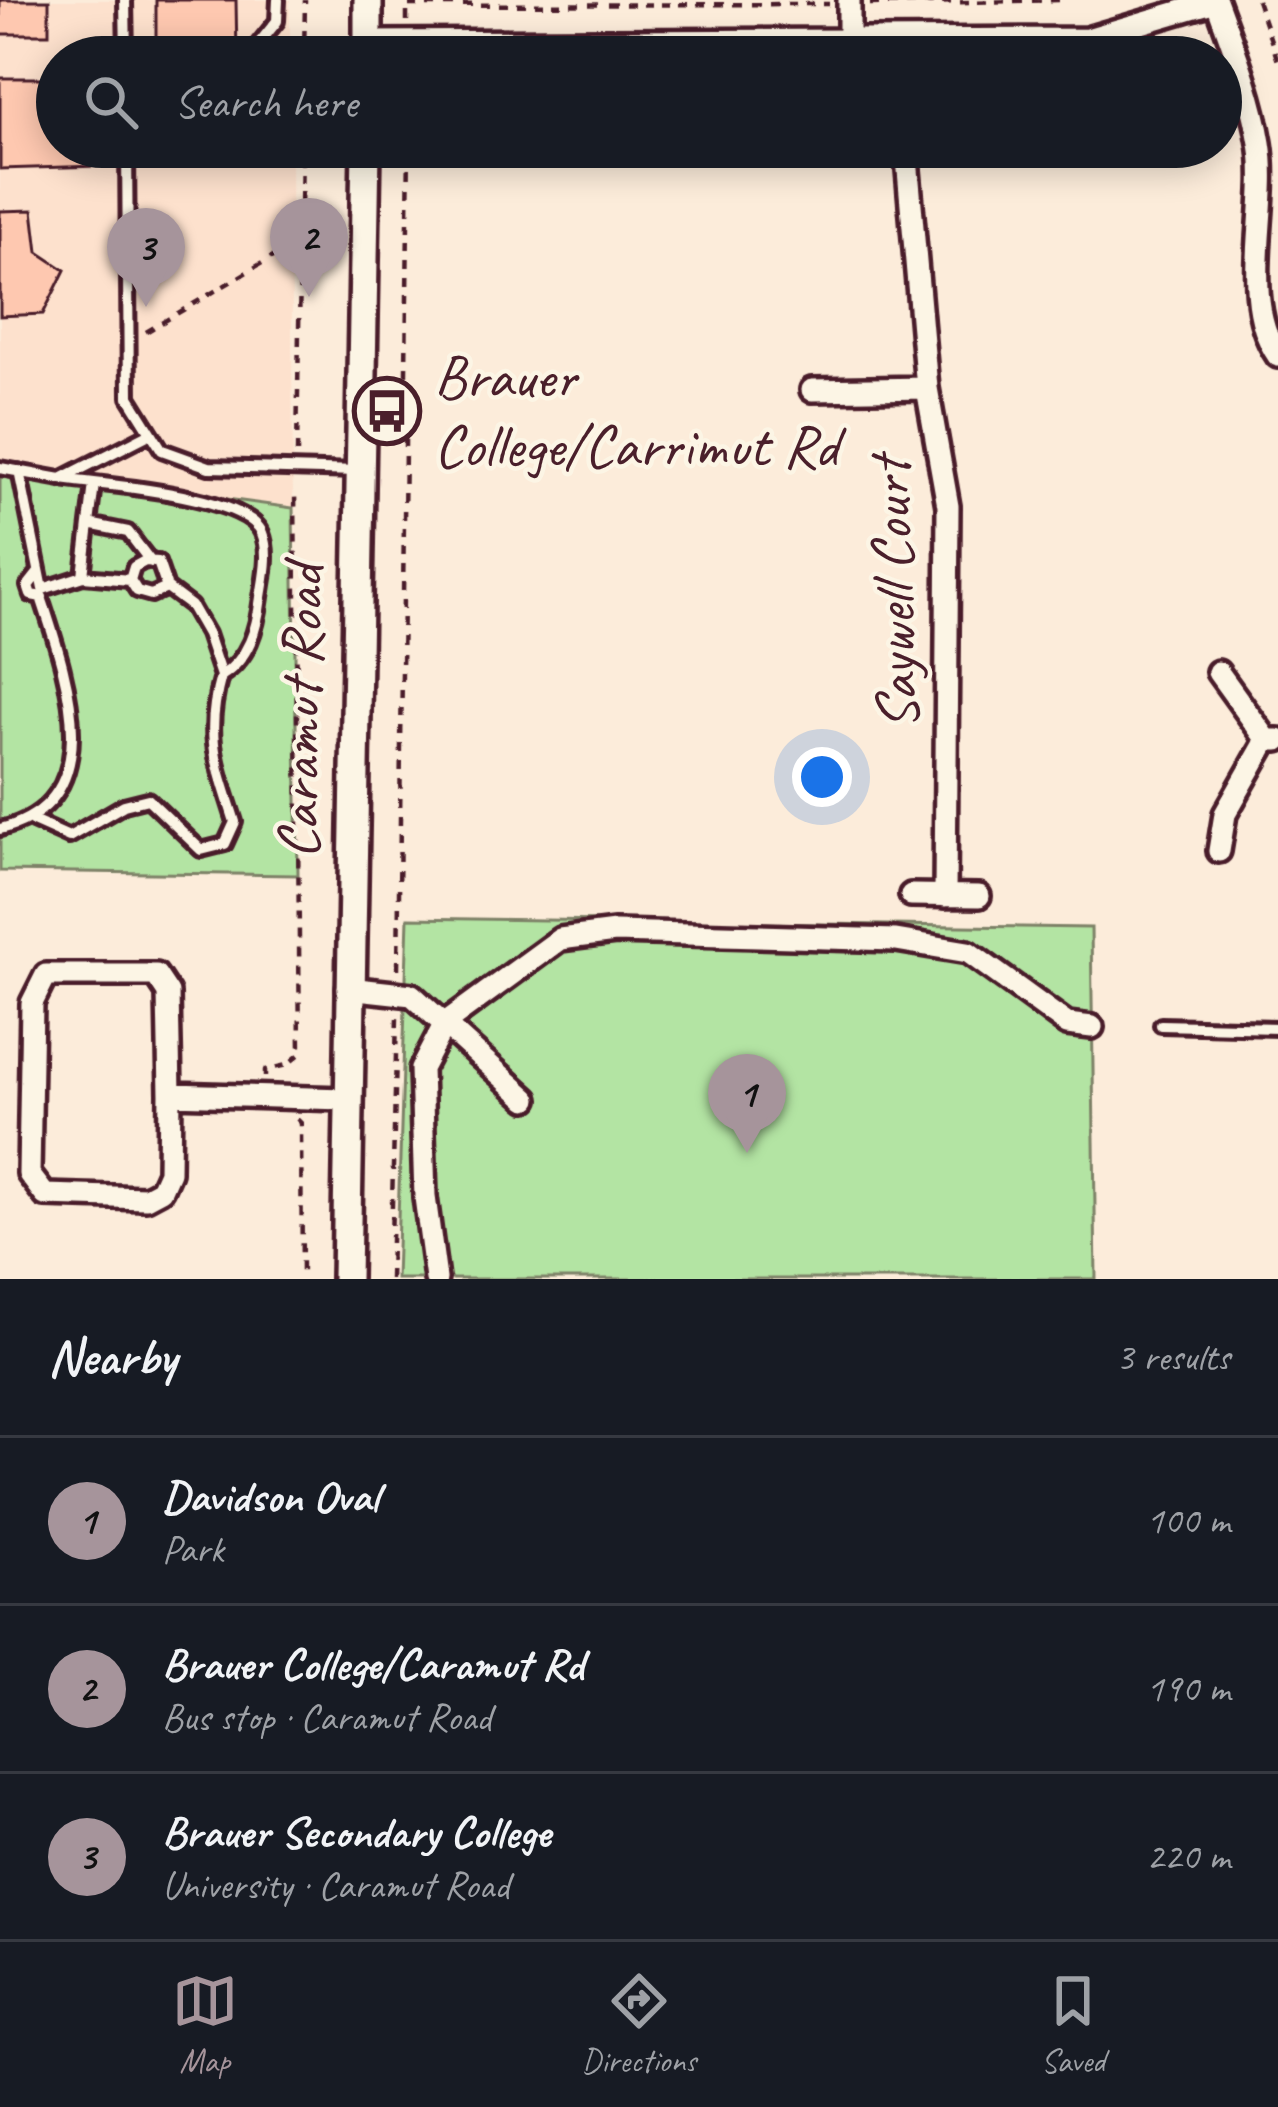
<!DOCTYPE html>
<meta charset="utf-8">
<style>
body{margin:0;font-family:Caveat,sans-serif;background:#242831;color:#f1f3f6}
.you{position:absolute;left:822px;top:777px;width:42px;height:42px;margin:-30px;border:9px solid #fff;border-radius:50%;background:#1a73e8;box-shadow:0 0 0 18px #1a73e833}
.badge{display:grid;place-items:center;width:78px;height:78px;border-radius:50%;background:#a6949b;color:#111;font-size:39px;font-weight:700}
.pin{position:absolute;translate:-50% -99px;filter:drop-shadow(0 3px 6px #0008)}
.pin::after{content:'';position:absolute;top:63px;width:42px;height:36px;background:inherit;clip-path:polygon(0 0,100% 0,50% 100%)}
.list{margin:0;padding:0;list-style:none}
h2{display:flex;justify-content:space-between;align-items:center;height:156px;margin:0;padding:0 48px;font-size:51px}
h2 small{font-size:39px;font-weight:400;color:#9ea1a6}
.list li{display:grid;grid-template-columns:78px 1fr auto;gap:36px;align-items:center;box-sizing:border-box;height:168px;padding:0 48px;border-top:3px solid #363941}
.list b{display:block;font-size:45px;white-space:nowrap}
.list p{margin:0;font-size:39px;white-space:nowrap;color:#9ea1a6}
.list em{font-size:39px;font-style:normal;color:#9ea1a6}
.icon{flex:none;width:66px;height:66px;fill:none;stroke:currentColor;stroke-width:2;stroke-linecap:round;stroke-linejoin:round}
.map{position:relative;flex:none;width:1278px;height:1279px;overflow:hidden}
.search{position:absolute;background:#171b24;box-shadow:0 6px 30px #0003;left:36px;right:36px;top:36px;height:132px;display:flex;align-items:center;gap:30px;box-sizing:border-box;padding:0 42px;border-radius:66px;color:#9ea1a6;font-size:45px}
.sheet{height:660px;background:#171b24}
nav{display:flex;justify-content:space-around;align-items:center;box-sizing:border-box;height:168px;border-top:3px solid #363941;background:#171b24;font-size:33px;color:#9ea1a6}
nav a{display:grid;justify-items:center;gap:6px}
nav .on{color:#a6949b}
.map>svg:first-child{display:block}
</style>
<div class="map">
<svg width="1278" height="1279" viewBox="0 0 1278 1279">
<rect width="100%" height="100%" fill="#fcecda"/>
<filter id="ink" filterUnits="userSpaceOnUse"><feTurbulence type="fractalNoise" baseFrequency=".00833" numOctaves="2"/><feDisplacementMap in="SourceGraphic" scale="24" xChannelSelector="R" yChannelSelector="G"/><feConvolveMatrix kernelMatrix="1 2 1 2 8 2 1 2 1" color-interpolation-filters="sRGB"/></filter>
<g filter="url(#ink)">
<path fill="#fde1cd" d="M0,0H290V57H57V147H291L293,508L0,467Z"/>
<path fill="#b3e4a3" stroke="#7e8267" stroke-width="3" d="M0,468L293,508L298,875L0,871Z
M408,918L1091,928L1096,1279H396Z"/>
<path fill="#fec8b0" stroke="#4a1f2b" stroke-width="3" d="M0,0H49V34H0Z
M156,0H236L237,57H156Z
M0,78H57V147H100L99,166L0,169Z
M33,210L38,252L65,270L43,314L0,316V211Z"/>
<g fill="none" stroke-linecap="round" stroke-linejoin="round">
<g stroke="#4a1f2b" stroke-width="20">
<path id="lane" d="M125,0L126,57
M248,57L277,21L278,0
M127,147L129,397L162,450L209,467L358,471
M0,468L61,479L151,433
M19,471L43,589L83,576L89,524
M61,479C102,485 246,494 262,533C270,553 264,577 261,597C257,629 249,659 221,676L207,634L191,606L167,588L158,562L145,561L134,567L130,580L137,591L151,595L167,588
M94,484L89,524L128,532L151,562
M39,572L28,586L31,595L42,597
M83,576L130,580
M33,821L69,837L124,805L148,799L201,850L225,844L235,822C217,764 204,737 221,676
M0,829C111,802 67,676 42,600
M1161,1025L1278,1028"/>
</g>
<g stroke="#4a1f2b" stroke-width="30">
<path id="street" d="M1216,0C1233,47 1252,94 1260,143C1271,208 1238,298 1278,356
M849,39V0
M368,42L1087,39L1216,1
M906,147L927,388L948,506L945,896
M812,390L927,388
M1218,672L1267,740H1278
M1219,851L1225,814L1267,740
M911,895L979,896
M348,988L412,995L527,1099
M170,1094L168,993L156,975H46L32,1003L29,1174L45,1195L146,1198L161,1190L169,1172L170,1094L345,1099
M436,1279L425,1197L421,1069L445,1023L560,939L615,932L896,940L968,952L1067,1024L1092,1027"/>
</g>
<g stroke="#4a1f2b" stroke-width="36">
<path id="secondary" d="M368,57V0
M346,1279L366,147"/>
</g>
<path stroke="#4a1f2b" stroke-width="4.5" stroke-dasharray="9 9" stroke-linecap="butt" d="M1257,0L1278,61
M870,4L1064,0
M407,21V5L829,4
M304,57L305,0
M146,332L301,240
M297,453L302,147
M398,969L409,147
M265,1077V1070L287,1065L300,1054L295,489
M297,1119L301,1123L302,1279
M390,1279L397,1017"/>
<use href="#lane" stroke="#fcf5e5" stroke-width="10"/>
<use href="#street" stroke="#fcf5e5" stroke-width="21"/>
<use href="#secondary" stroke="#fcf5e5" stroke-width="27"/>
</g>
</g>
<defs>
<g id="bus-ring" transform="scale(3.45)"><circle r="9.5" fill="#fcf5e5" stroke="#4a1f2b" stroke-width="1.5"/><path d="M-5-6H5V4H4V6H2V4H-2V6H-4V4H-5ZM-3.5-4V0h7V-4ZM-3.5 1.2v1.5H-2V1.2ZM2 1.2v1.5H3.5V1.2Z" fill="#4a1f2b"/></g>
</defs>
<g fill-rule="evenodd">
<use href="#bus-ring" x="387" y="411"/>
</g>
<g text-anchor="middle" stroke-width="9" stroke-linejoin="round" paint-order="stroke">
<g font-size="60" fill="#4a1f2b" stroke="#fcf5e5" text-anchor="start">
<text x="434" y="397">Brauer<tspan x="434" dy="69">College/Carrimut Rd</tspan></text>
</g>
<g font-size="60" fill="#4a1f2b" stroke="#fcf5e5">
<text transform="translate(892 594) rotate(-92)" y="21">Saywell Court</text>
<text transform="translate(299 712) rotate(-89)" y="21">Caramut Road</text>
</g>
</g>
</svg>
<div class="you"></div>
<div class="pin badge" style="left:747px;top:1153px">1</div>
<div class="pin badge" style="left:309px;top:297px">2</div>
<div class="pin badge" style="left:146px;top:307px">3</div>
<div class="search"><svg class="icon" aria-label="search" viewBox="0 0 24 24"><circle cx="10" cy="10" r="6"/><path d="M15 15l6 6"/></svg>Search here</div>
</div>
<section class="sheet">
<h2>Nearby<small>3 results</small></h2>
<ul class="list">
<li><span class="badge">1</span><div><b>Davidson Oval</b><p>Park</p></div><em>100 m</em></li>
<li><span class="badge">2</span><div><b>Brauer College/Caramut Rd</b><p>Bus stop · Caramut Road</p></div><em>190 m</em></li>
<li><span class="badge">3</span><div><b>Brauer Secondary College</b><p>University · Caramut Road</p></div><em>220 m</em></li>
</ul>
</section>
<nav>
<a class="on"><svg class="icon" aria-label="map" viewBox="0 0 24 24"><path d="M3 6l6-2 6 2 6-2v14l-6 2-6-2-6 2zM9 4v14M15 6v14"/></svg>Map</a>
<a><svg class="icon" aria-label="directions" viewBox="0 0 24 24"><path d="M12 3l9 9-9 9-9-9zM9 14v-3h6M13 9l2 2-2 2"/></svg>Directions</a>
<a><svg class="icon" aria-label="saved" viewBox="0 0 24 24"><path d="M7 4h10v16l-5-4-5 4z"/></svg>Saved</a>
</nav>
